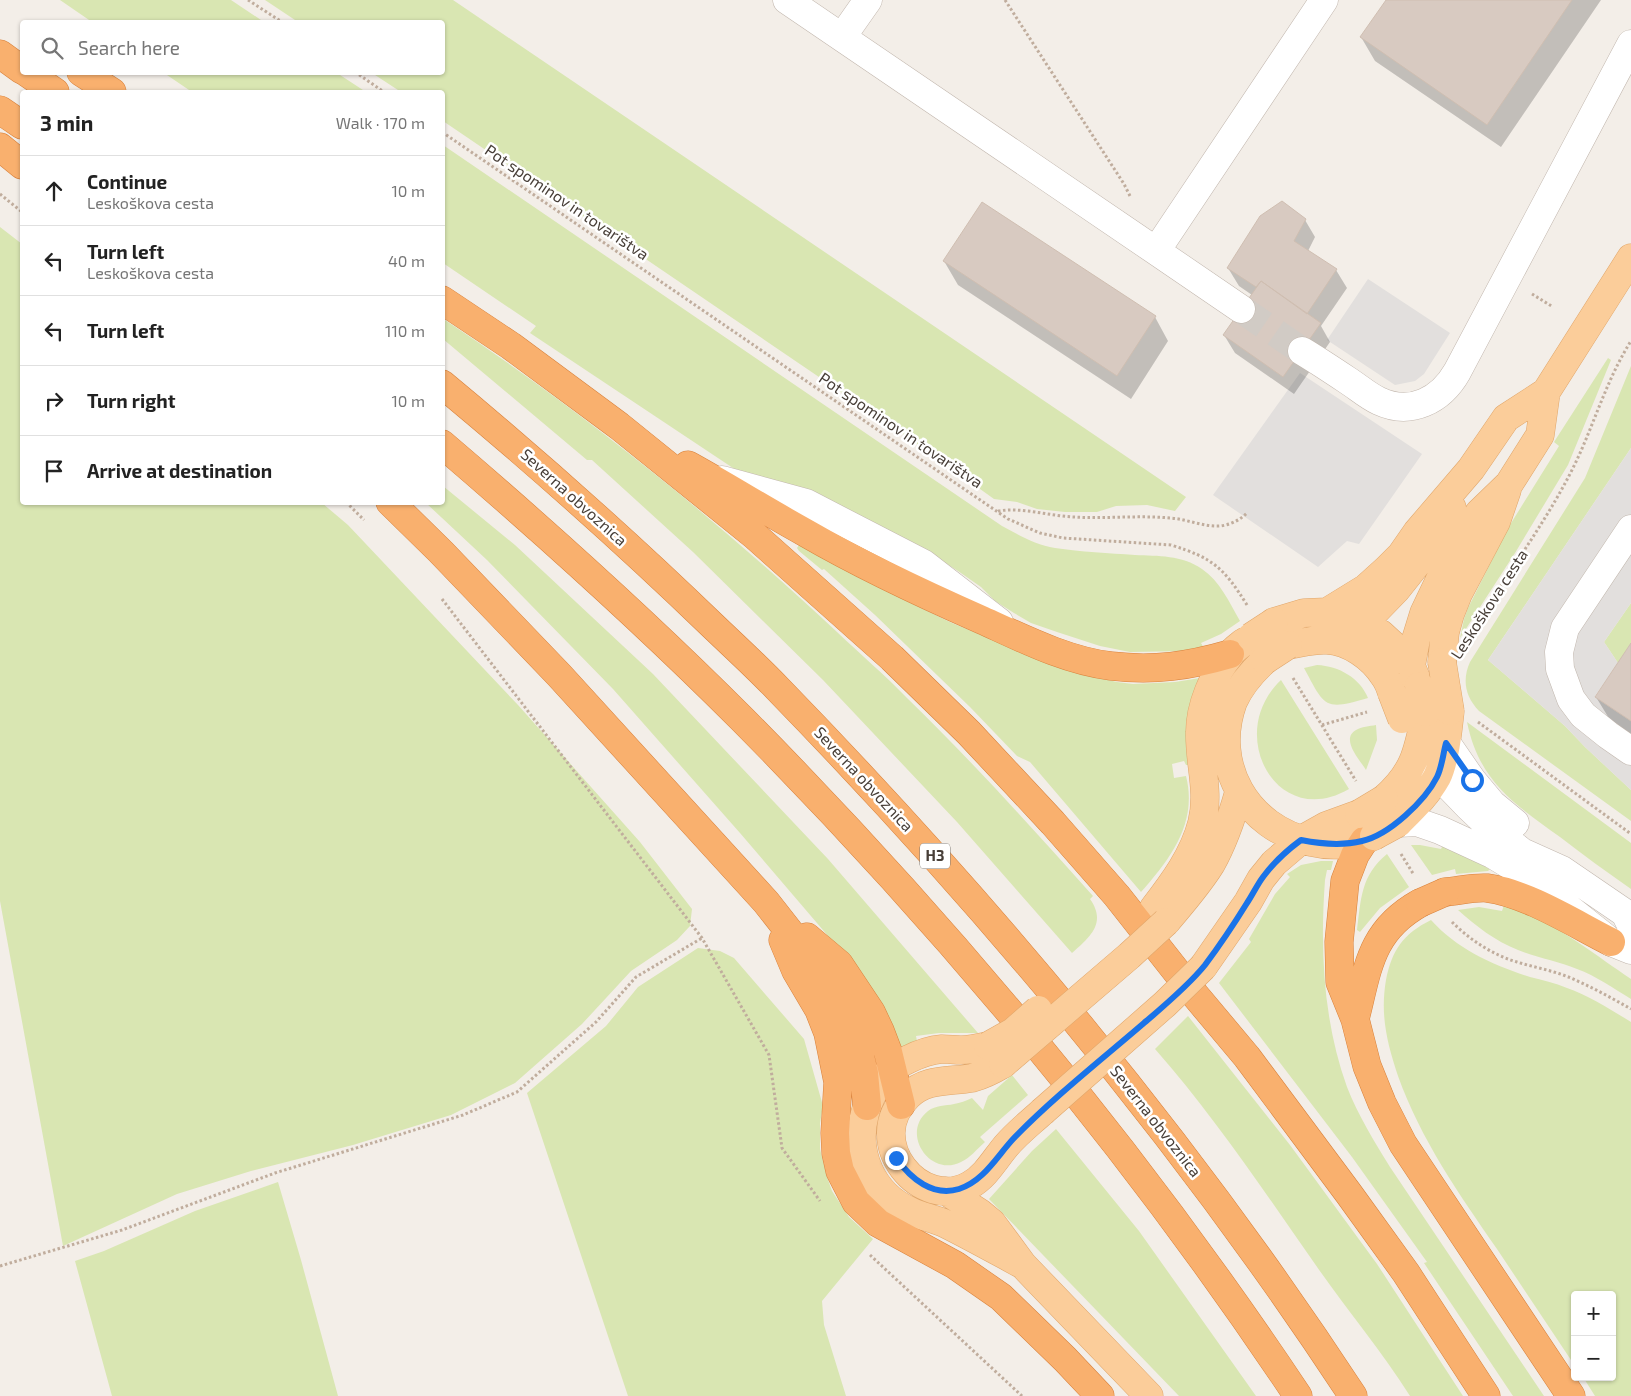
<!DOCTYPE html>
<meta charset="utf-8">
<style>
body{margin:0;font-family:"Exo 2",sans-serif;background:#f2f2f2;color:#222}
.controls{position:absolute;right:15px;bottom:15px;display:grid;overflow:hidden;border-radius:5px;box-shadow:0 1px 4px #0004}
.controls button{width:45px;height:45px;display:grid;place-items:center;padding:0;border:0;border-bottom:1px solid #e0e0e0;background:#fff;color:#222;font:25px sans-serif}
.stop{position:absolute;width:15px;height:15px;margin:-11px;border:4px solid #1a73e8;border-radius:50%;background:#fff}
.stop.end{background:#1a73e8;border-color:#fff;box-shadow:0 1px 5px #0008}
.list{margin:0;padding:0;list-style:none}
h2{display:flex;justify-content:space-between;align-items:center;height:65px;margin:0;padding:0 20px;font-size:21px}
h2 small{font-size:16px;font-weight:400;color:#767676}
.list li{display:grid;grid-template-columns:32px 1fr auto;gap:15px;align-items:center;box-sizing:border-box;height:70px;padding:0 20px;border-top:1px solid #e0e0e0}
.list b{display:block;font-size:19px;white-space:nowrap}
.list p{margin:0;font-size:16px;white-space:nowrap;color:#767676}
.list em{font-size:16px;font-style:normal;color:#767676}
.icon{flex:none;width:28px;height:28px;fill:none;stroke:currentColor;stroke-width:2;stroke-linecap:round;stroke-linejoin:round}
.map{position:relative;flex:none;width:1631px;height:1396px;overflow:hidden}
.search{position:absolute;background:#fff;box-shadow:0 1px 4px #0004;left:20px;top:20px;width:425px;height:55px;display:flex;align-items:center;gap:12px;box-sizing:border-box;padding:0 18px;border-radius:5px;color:#767676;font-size:19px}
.panel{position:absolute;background:#fff;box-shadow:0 1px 4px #0004;left:20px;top:90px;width:425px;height:415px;border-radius:5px}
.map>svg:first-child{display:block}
</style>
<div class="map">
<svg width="1631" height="1396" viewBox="0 0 1631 1396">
<rect width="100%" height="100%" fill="#f3eee8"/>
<path fill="#d9e6b2" d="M60,0H231L264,22H92Z
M265,0H453L1186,497L1175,511L1147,505L1116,506L1097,512H1065L1037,509L1017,502L994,499L916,443L443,121L442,92H401L372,73L442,72V22H298Z
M164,73H337L366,92H192Z
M443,145L1002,526C1019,535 1036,545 1055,548C1081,552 1109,553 1135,555C1158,556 1182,555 1202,569C1220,581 1229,602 1240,621L1221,634L1201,643L1204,648L1188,651L1130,652L1100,646L1057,632L1031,623L1014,613L995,601L981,587L958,571L934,556L745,476L530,333L536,326L443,263Z
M0,227L22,244V502L322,503L348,525L518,705L640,842L692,909L690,926L677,940L631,971L582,1024L515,1083L451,1115L353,1145L251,1171L177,1194L63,1246L0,901Z
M442,318C582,411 714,517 837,632C860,654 885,675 907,698C972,761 1033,829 1093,896L1090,899C1107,923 1090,937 1072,953L957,822L823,680L693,552L592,460H587L443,339Z
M1608,358L1611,360L1568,465L1515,553L1460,638L1464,619L1468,608L1508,528L1559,446L1554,442Z
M1631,366V448L1488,660L1565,726L1585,747L1631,790V821L1479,711C1465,696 1462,680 1470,662L1585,478Z
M443,486L515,545L653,674L828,859L978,1033H939L916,1036L917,1041L903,1047H900L846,957L740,833L613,689L487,560L426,503L442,502Z
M799,545L911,603L952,623L1052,664L1077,673L1117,682L1133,684L1175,682L1200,678L1191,765H1186L1184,761L1172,764L1174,778L1186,776C1198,823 1170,859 1141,892L1030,762L1017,756L970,707L875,615L824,569L822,570L799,551L797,548Z
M1631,603V643L1618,663L1604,642Z
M1317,665C1339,666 1360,678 1368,698C1324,711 1325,707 1304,668Z
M1281,680L1349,789C1277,831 1224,734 1281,680Z
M1467,722L1631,843V889C1607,872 1583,855 1560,837C1514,804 1479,781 1467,722Z
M1376,725L1377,740L1366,770C1360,760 1340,739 1356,730C1361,727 1370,726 1376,725Z
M1411,845H1420L1441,849L1443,845L1490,869L1488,871L1456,874L1455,869L1432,875Z
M1387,854L1409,887L1380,908L1360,932L1357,930C1361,899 1361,875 1387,854Z
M1321,861H1333L1331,870H1327L1325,880C1320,950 1323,1020 1347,1087C1358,1115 1374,1141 1390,1167L1544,1396H1513L1424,1263L1427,1262L1352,1157L1219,983L1251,942L1249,939L1275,894L1290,877L1287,874L1301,865Z
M1504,905C1550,918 1592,953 1631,979V999C1613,988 1596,976 1577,969C1558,961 1537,958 1518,950C1495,941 1476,926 1458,910L1479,907L1502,911Z
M1431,920C1457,949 1493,965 1530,977C1542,980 1555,983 1567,988C1589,996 1610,1009 1631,1022V1396H1595L1583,1377H1612V1295H1575V1366C1549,1327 1523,1288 1497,1249C1459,1194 1421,1140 1398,1076C1387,1043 1380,1015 1386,980C1392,950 1403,934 1431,920Z
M698,948L720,951L734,958L804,1039L823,1106L820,1123V1149L827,1177L832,1191L849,1217L873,1239L822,1301L824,1325L846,1396H628L527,1093L606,1026L638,987Z
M1188,1016L1290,1145L1377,1264L1463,1396H1410C1381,1350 1346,1309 1315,1264C1264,1191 1214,1116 1155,1049Z
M1012,1075L1028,1095L980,1137L985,1142C977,1149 970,1158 961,1162C930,1178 900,1133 928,1111C936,1105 945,1106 954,1104C960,1103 966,1101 972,1098L983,1110L988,1096Z
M1056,1129L1139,1231L1256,1396H1179L989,1199L1032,1151Z
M278,1182L301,1260L338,1396H112L75,1261L104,1251L195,1211Z"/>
<path fill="#e2dfdd" d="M1368,279L1450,333L1424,374L1415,381L1395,385L1327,340Z
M1300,373L1422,454L1359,544L1347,541L1318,567L1213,495Z
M1631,448V603L1604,642L1618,663L1595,696L1631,721V790L1585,747L1565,726L1488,660Z"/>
<path fill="#0003" d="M1387,0H1601L1501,147L1375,61L1361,37Z
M1305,220L1315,237L1308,251L1336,270L1347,288L1321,326L1330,342L1294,394L1235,353L1224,335L1252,295L1239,286L1228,268Z
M944,261L1155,317L1168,341L1131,399L958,285Z
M1631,646V734L1610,720L1596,697Z"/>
<path fill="#d8cac1" stroke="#cfbeb1" d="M1386,0H1572L1487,125L1360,37Z
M1282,201L1306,219L1294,241L1337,269L1307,314L1261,281L1256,287L1227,268L1260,216Z
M982,202L1156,316L1117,376L943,261Z
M1261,281L1321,323L1283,377L1223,335Z
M1631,643V721L1595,697Z"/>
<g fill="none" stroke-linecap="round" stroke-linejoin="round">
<path stroke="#d1cbc5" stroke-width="28" stroke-dasharray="28 14" stroke-linecap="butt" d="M1241,309L1302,351"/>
<g stroke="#c2b7ae" stroke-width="29">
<path id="minor" d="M787,0L1156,251L1324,0
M842,37L868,0
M1156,251L1241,309
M1302,351C1317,360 1332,370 1347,380C1358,387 1368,396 1379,401C1411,416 1441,400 1457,372L1631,44
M722,480L806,503L924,564L999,622
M1631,529L1565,628L1559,652L1560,669L1571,699L1583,715L1608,735L1631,751
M1436,728L1472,780L1492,804L1515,823
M1423,757L1438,775L1468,806L1488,825L1522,852L1562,870L1625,913L1631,925
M1398,823L1417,822L1440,830L1492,854L1528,876L1611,942L1631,950"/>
</g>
<g stroke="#e0a66a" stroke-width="29">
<path id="major" d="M1327,612L1366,588L1387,569L1401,555L1417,532L1471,469L1506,418L1546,392
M1274,622L1304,613L1327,612L1364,623L1381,634L1393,645L1411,666L1416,678
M1336,641L1364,623L1396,590L1435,541L1452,508
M1288,645C1301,643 1314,639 1327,640C1349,641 1372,657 1384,676C1388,681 1390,687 1392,693
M1265,660C1252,672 1240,686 1233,702C1210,765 1247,828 1311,842C1332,847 1355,845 1374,836
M1442,662L1445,632L1450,614L1458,594L1496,522L1507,490
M1411,666L1416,639L1424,613L1444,571L1479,513L1509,484L1540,435L1546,392L1631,258
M1384,799C1415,772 1418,751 1426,712
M1398,823C1412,809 1427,795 1437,777C1445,761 1448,730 1450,711
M1153,909C1173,883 1194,855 1202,823C1210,790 1199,764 1200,732C1200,706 1213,675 1230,655C1233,650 1239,646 1244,642
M1166,922C1181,904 1198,885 1211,864C1224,841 1232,817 1239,792
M1203,967L1248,902L1261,879L1274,863L1301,840L1326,826L1359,814
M988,1046C979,1048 970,1050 961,1050C955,1050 948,1049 942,1049C931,1050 919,1054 909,1059C887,1068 871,1090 865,1113C854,1153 872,1194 910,1211C921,1217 934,1218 946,1224C972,1237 997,1251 1023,1265
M1003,1064C993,1070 983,1075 972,1078C949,1082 926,1078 908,1096C861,1141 921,1213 970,1185C986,1176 995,1159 1006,1146C1017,1133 1030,1123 1042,1112
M946,1191L980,1213L992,1223L1023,1265L1149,1396"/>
</g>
<g stroke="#d8823d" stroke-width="29">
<path id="highway" d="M0,54L22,70
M26,72L55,92
M81,72L112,92
M0,110L22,125
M0,147L22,165
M442,300L511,346L619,426L754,535L892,658L969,733L1053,823L1117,896L1195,995L1247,1057L1349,1194L1406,1273L1486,1396
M442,384C536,462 626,542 713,626C735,647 757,667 778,689C990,907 1186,1141 1353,1396
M442,444C545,532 646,623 742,719C947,926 1136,1153 1298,1396
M688,465C728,487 766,511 806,533C863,566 923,594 982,620C1022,638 1067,661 1111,666C1154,671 1189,666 1230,654
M390,502L441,552L559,675L766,902L817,967L834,994L849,1024L858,1048L864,1073L867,1106
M1364,841L1355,855L1345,881L1339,942L1340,982L1355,1019L1367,1066L1382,1103L1403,1144L1571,1396
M1445,892C1458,891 1474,887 1487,888C1527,893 1575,924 1611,942
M807,937L839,964L871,1012L880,1031L888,1052L901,1105
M783,940L796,971L819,1010L828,1033L838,1082L835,1133L836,1153L840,1171L856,1202L878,1223L955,1265L1001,1297L1065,1359L1100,1396
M1355,1019C1368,968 1370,931 1420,903"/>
</g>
<path stroke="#c0ad9d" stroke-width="3" stroke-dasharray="2.5 2.5" stroke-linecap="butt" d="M248,0L282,22
M1005,0L1124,184L1130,196
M355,72L384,92
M442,132L1008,519L1040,533L1063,538L1171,545C1213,558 1224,568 1247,605
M0,194L22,212
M1532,294L1553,307
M346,502L364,520
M998,511C1023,507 1049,516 1074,517C1106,519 1138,515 1170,518C1187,519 1203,527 1220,526C1230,525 1240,520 1247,513
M442,599L702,938L769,1055L782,1148L820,1201
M1487,608C1515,563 1547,519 1571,472C1593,429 1605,382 1631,341
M1293,678L1356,781
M1478,722L1631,834
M1322,725L1367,712
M1401,854L1414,875
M1452,922C1470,940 1493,955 1517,962C1533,967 1550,970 1566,976C1588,985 1610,997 1631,1009
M870,1255L1022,1396
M0,1266L122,1230L275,1173L463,1115L517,1092L596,1022L636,977L702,938"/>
<use href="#minor" stroke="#fff" stroke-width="28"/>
<use href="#major" stroke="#fbcd9a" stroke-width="28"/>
<use href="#highway" stroke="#f9b06e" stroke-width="28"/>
<g stroke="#e0a66a" stroke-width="29" stroke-linecap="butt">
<path id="major-bridge" d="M1251,637L1274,622
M1265,660L1288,645
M1442,662L1450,711
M1419,686L1426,712
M1392,693L1402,719
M1359,814L1384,799
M1374,836L1398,823
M988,1046L1013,1032L1038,1010
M1003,1064L1129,956L1166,922
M1042,1112L1165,1004L1203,967"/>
</g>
<g stroke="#d8823d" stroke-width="29" stroke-linecap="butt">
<path id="highway-bridge" d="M1420,903L1445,892"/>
</g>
<use href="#major-bridge" stroke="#fbcd9a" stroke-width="28"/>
<use href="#highway-bridge" stroke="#f9b06e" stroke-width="28"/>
</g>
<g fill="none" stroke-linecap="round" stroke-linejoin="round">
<path stroke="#1a73e8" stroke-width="6" d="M896,1158C911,1179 933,1197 959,1189C984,1181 997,1156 1014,1138C1054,1097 1101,1060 1144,1023C1164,1006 1189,985 1205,965C1220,945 1234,924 1247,903C1253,894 1257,885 1263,877C1274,862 1286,851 1301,840C1321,844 1342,846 1362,841C1389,835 1425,801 1437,777C1442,767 1443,754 1446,743L1472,780"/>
</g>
<g text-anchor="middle" stroke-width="5" stroke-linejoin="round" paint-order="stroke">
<rect fill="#fff" stroke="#7e7873" stroke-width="1" x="920" y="843.5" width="30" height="25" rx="4"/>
<g font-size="15" font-weight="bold" fill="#473e37">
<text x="935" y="861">H3</text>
</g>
<g font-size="16" fill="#473e37" stroke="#fff">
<text transform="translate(567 202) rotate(34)" y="6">Pot spominov in tovarištva</text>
<text transform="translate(901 430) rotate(34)" y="6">Pot spominov in tovarištva</text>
<text transform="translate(574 497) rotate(42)" y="6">Severna obvoznica</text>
<text transform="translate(1489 604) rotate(-57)" y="6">Leskoškova cesta</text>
<text transform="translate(864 779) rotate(47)" y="6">Severna obvoznica</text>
<text transform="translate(1156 1121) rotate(52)" y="6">Severna obvoznica</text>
</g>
</g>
</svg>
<div class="controls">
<button>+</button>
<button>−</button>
</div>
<div class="stop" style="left:1472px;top:780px"></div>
<div class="stop end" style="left:896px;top:1158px"></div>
<div class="search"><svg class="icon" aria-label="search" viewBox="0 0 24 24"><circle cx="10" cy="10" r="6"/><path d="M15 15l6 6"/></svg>Search here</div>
<section class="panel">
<h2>3 min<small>Walk · 170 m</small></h2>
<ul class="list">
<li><svg class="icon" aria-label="ahead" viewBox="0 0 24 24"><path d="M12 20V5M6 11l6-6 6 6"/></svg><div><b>Continue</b><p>Leskoškova cesta</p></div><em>10 m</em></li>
<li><svg class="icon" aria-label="left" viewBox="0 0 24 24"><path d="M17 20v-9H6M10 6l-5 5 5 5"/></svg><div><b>Turn left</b><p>Leskoškova cesta</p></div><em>40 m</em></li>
<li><svg class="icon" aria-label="left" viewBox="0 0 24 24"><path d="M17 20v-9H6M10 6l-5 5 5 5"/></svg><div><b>Turn left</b></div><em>110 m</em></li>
<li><svg class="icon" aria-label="right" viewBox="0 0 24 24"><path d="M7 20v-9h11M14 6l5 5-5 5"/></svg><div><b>Turn right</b></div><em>10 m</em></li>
<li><svg class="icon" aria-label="arrive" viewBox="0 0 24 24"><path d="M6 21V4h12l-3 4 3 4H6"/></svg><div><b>Arrive at destination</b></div></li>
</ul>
</section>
</div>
